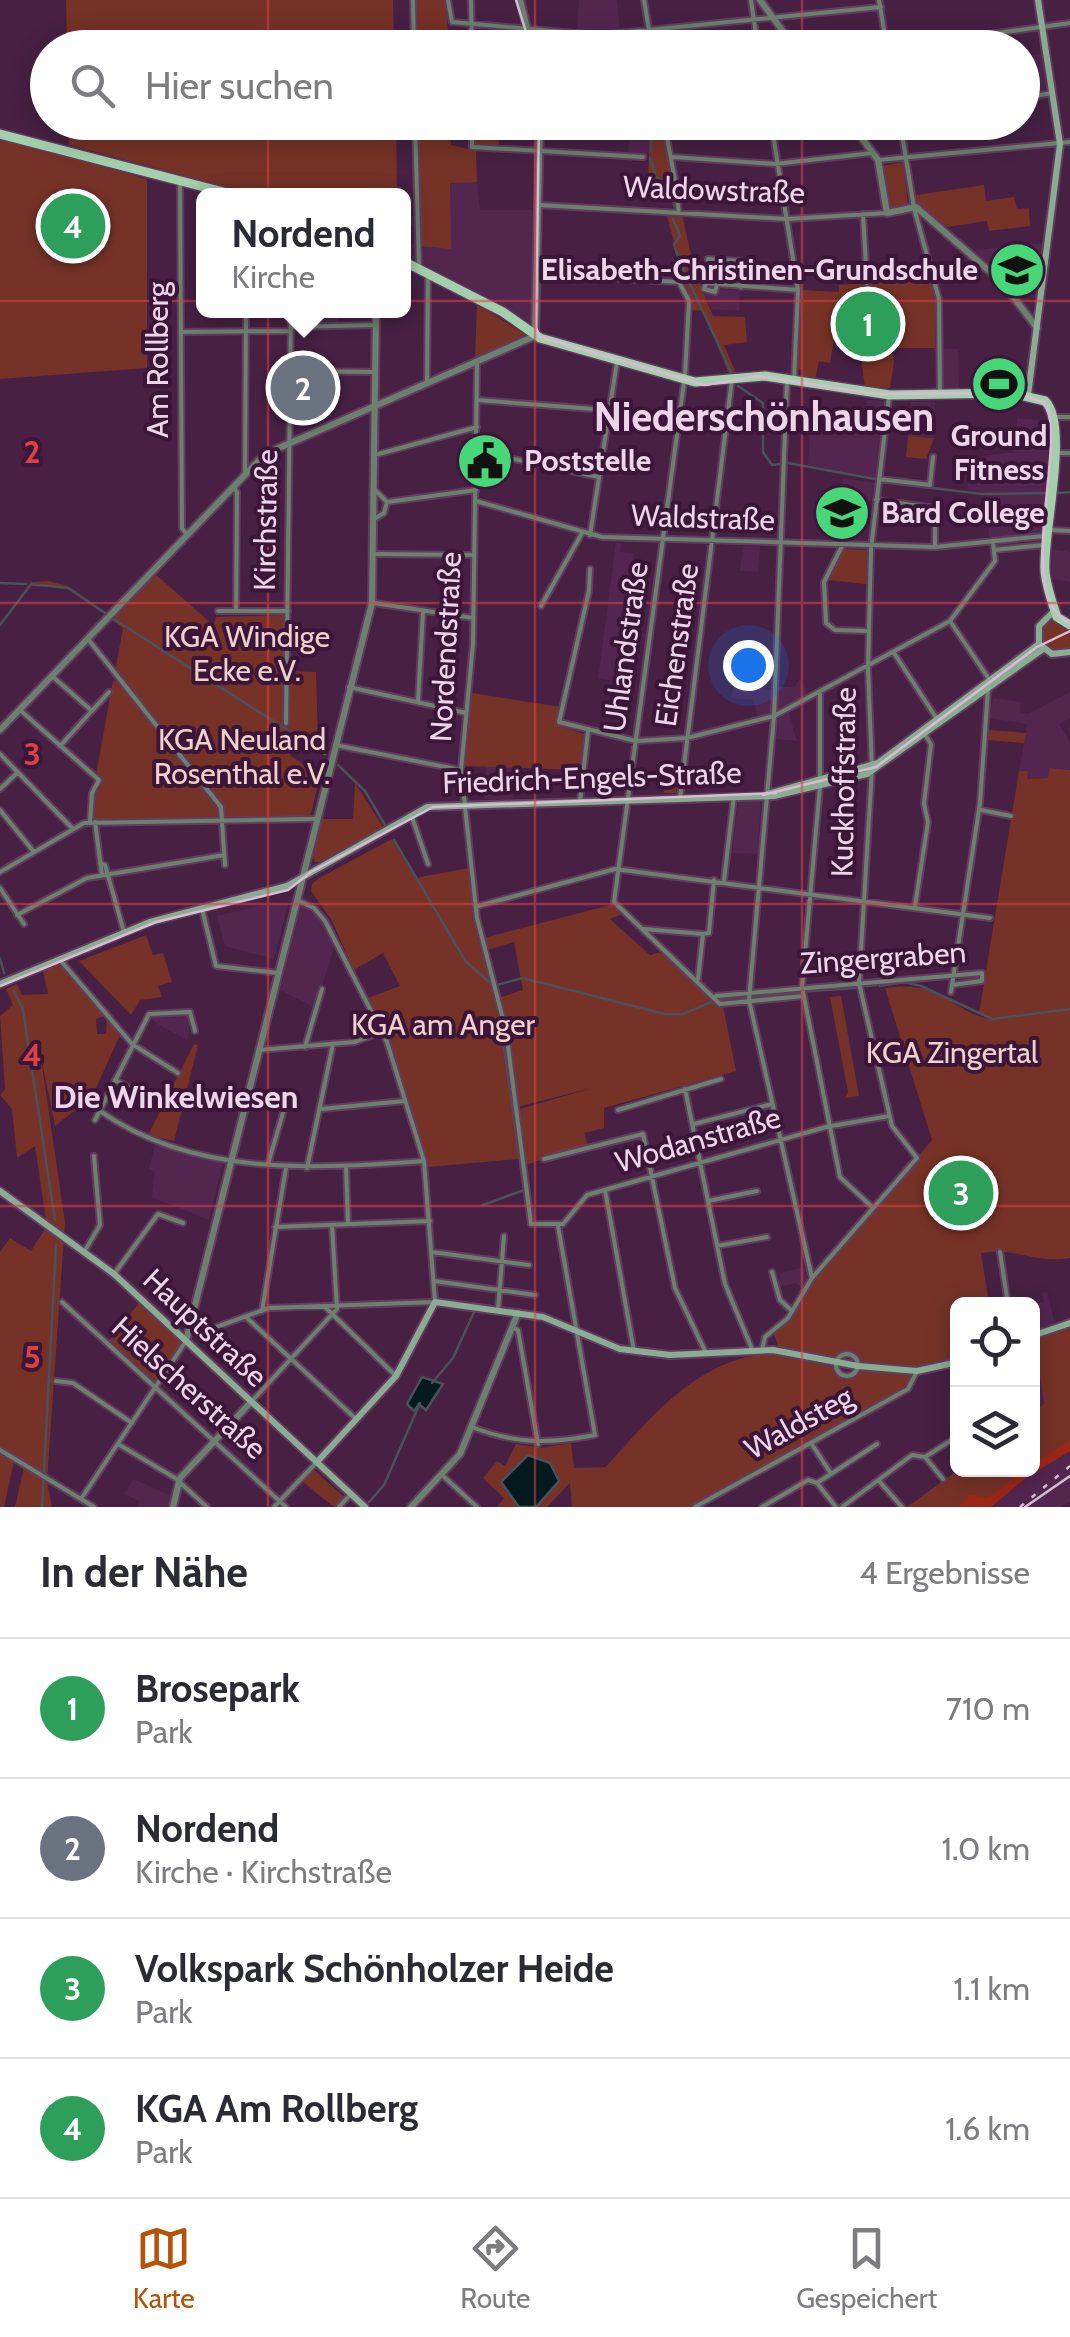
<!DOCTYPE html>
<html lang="de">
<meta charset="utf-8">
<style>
body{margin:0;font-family:Cabin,sans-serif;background:#f7f7f7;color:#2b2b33}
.controls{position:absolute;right:30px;bottom:30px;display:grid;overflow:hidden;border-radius:15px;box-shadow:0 5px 25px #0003}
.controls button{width:90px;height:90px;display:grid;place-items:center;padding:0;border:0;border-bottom:2px solid #e1e1e2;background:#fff;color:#2b2b33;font:50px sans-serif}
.you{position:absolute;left:748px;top:665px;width:35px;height:35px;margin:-25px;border:8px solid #fff;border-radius:50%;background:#1a73e8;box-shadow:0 0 0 15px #1a73e833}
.badge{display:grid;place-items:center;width:65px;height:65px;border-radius:50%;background:#b45309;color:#fff;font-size:32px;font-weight:700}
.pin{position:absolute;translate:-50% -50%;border:5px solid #fff;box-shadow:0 2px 10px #0006}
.popup{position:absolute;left:196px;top:188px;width:215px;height:130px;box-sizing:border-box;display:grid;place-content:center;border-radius:15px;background:#fff;filter:drop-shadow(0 2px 8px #0005);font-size:32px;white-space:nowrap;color:#7c7c81}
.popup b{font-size:38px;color:#2b2b33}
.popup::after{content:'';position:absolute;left:50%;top:100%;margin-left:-20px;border:20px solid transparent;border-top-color:#fff}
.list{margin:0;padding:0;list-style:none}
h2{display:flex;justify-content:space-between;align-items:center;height:130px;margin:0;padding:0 40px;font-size:42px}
h2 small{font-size:32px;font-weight:400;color:#7c7c81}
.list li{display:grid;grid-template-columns:65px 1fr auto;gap:30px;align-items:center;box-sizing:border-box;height:140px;padding:0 40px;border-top:2px solid #e1e1e2}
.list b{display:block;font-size:38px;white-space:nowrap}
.list p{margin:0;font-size:32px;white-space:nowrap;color:#7c7c81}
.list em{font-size:32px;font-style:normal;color:#7c7c81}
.icon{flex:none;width:55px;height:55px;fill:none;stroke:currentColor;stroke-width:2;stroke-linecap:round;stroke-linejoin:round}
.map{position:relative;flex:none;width:1070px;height:1507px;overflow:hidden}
.search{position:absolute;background:#fff;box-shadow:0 5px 25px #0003;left:30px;right:30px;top:30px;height:110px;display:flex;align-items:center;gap:25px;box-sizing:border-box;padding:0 35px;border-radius:55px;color:#7c7c81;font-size:38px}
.sheet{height:690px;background:#fff}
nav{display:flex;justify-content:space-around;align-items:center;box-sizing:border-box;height:140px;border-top:2px solid #e1e1e2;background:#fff;font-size:28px;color:#7c7c81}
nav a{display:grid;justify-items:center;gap:5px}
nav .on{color:#b45309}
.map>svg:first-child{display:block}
</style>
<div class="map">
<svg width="1070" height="1507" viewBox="0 0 1070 1507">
<rect width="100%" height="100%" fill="#472043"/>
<path fill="#53264f" d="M579,0H617L620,30H577Z
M1041,54L1047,89L1023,94L1022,56Z
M623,131L649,132V153L628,152L629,141L618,135Z
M450,182H477L480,210H535L534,324L423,264V246H439Z
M403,216H416V226L406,227L407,243L417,244V261L403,254Z
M1043,243L1038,281L1013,292L975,250Z
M719,289L740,291L739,311L711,309L704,294L719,295Z
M296,311H339L338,323L296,324Z
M943,348L958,349L959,391H944Z
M867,400L885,401L875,478L808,465L810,417L816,409L863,422Z
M911,402H935L934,438L908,436Z
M1017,418L1037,420L1049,427L1046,533L989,539L987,493L967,490L969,472L981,473L982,456L1014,452Z
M843,478L875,483L872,501L859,499L855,526H846L841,537H825L829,503H840Z
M616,543H621L620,552L634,553L624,631L646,634V638L623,635L617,681L598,679Z
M743,546L760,547L758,572L740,571Z
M1052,549L1070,552V582L1052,579Z
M800,679L808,695L783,708L778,705L779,687H794Z
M733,688L771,690L770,713L758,717L753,700L731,698Z
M1070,692V718L1059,724L1070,742V770L1051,768L1049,778L1026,779L1027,771H1019L1027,724L989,718L993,698L1021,702L1020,712L1028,714Z
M789,713L797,741L776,739L778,719Z
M486,766L512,767L513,799H484Z
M761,800L758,854L732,853L738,801Z
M275,902L288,905L274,959L225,946L217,916Z
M301,906L316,913L335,945L315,1008L280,990Z
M153,1015H190L188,1040L157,1024L150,1018Z
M155,1145L223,1162L209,1220L152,1197L155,1173L149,1168Z
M804,1267L806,1279L801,1287L795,1283L778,1287L780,1273Z
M1047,1292L1055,1325L1033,1333L1034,1304L1044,1302L1042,1293Z
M1035,1340L1044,1405L1033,1413L1032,1341Z
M1070,1451V1501L1061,1507H991L1027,1477Z
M133,1479L170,1495L168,1507H138L139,1501L124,1494Z"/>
<path fill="#763227" d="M66,0H393L394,47H67Z
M413,0H446L449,47H414Z
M68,123H396L397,195H257L69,145Z
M415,123H450L451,145L476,151L477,182L450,183L451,249L420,246Z
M472,123H504L498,146L473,145Z
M650,123H660L674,187L648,179Z
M0,138L147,179V368L0,379Z
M903,162L908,205L891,208L883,166Z
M984,185L986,201L1014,197L1017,209L1029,208L1030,226L989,231L987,221L947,227L917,203L916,195Z
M667,216L683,217C690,256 698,281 713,316L745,317L747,342L724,345L737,375L730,377L704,311L692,310Z
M924,259L935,299V348H891L894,361L890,388L865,387L860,353L853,355L846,340L835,334L830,363L819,361L815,380L801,378L803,370L798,369L802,290L839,292V285L871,283V275L899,273Z
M477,304L524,334L523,339L475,359Z
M908,436L934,438L926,459L906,457Z
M844,549L867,550L866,584L826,580Z
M153,572L213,625L216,617L285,615L286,671L316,672L318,747L326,752L325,756L299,738L290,755L320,776L310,818L226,819L224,815L223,819L94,820V791L100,789L101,778L96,775L113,681L120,683L157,727L115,672L123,628L109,618Z
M48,581L68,586L106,612L67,588L31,586L0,627L31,582Z
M1052,614L1070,627V648L1050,651L1041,642L1040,626Z
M472,693L561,707L557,725L584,734L580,770L465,766Z
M989,730L1026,733L1024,743L988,740Z
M1050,768L1070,770V1258C1035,1264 1016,1247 981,1253L989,1304H958L957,1358L924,1367L862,1362L850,1350L834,1358L778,1346L773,1332L786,1322L812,1280L932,1140L885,988C943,979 947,1010 993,1020L979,1013L1019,771H1028L1027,779L1048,778Z
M658,769L679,772L676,793H664L663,781L656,779Z
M355,783L383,827L323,862H315L311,854L321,819H353Z
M392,839L415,878L469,868L479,941L500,1014L519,1159L428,1167L390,1043L368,998L400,986L383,953L354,970L331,919L311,891L312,884L321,877Z
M614,904L625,913L610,919L650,955L666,951L723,1006L736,1071L604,1108V1128L584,1133L588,1145L525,1165L517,1110L592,1088L517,1107L501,997L523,990L514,942L487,950L484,938Z
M146,935L153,955L163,953L172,982L158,986L162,997L140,1000L131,1015L79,961Z
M60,964L105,1016L96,1019L97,1034H106L107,1018L120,1035L92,1097L55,1126L40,1052L65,1222L47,1481L52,1507H15L24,1467L30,1471L31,1465L0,1446V1252L10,1238L31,1251L47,1226L35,1146L17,1158L12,1109L0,1095L5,1089L0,1016L13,1005L6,989L17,984L22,995L48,994L43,971Z
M841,996L859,1096L845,1098L848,1092L830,997Z
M194,1044L198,1045L174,1141L148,1135Z
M139,1303L181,1342L155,1385L108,1342Z
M1070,1327V1451L1027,1477L991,1507H907L958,1470H1032L1033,1413L1044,1404L1035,1340Z
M774,1354L831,1366L844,1381L861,1371L915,1375L906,1388L693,1507H572L570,1483L547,1507H536L558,1483V1474L535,1455L504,1489L519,1507H497L504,1498L483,1478L497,1461L505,1466L516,1444L541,1448L571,1443L574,1468L606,1467C652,1416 701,1355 774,1354Z
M0,1453L14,1461L4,1507H0Z
M314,1470L344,1497L334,1507L303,1482Z"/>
<path fill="#9c2717" d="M1070,1441V1451L1027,1477L991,1507H959L970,1494L987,1498L1024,1470H1032L1033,1463Z"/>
<path fill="#02191d" stroke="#49515b" stroke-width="2.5" d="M422,1377L443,1384L426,1410L419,1404L414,1411L407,1404Z
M528,1455L550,1463L559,1481L536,1507H519L501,1482Z"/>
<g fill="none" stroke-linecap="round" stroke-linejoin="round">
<path stroke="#49515b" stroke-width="2.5" d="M651,151V130
M650,158L656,177L671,185L674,206
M673,219L680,236L674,244L679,260L732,374
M738,386L763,403V452L772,465L780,464
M788,463L875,479
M883,482L982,494L1046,493
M1058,493L1070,492
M0,583L26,584
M112,618L325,754
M0,625L31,584L68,588L105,613
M338,765L365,791L385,825
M394,840L466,962L494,986
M0,958L4,973
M497,985L523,978L665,1014H683L714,1001
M866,986L876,985
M880,986L904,982L921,986L992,1019L1070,1009
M14,991L23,1010L55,1220
M754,995L855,988
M721,999L743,996
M483,1205L524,1190L500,1018
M432,1383L453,1358L474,1312
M369,1502L384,1485L420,1403
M42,1507L56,1245"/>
<g stroke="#623d5e" stroke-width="8">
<path id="minor" d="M413,0L414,48
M448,0L452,22L598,35L881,7
M471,0L472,48
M644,0L652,48
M751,0L758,48
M879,0L887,48
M888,48L1070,23
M1022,98L1052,93
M415,122L419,267
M472,122V147L643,157
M664,122L676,185
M771,122L798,290L794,380
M900,122L914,208L939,299L940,393
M673,157L775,164L872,153
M878,160L1070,142
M180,182L182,528L187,535
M676,191L679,213
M539,205L787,219L887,213
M863,214L867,283
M539,274L679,282L689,301L685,375L614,902L720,1004L804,996
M712,283L708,259L742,261L741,287
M717,284L715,292L704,289L706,283L798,290
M291,327L376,325
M181,332L291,331
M477,363L473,644L461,770L477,918L506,1031L531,1224H563L587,1195L826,1127L889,1116
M291,371L375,372
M787,381L774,716L749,1000L812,1278
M427,383L428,274
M477,400L607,410
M1053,417H1070
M476,451L599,477
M1058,453H1070
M375,455L477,427
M245,474L246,310
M879,479L930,485L933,457
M233,487L237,492L236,611
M876,500L935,508V547
M476,501L602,537L935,547L1044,536
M387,502L476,490
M374,519L384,513L387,502L374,489
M1050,530L1070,531
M590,535L617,362
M843,544L824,582L826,623L835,630L869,631
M994,550L1044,545
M374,554L474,555
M590,569L589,591L559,722L636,741L687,738L774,716L950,621L995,561L993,541
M374,603L473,618
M541,606L582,533
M218,611H288
M950,621L989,679
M88,639L221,807L225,865
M894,653L937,719
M52,676L92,711
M349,687L466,713
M418,702L423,612
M20,710L99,780L92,793L90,822
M286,723L291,310
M335,745L461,770
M60,746L109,692
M0,754L73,829
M820,780V694
M820,786L802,987L840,1177L872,1207
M0,789L18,772
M680,798L732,379
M580,801L588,731
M0,810L34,852
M981,810L1011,816
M412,817L428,864
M95,822L102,875
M100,863L105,865L124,932
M0,872L84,823L315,819
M724,880L734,796
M0,888L24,924
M478,906L615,869L990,918
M915,906L928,822L924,804L931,744L925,735
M202,909L216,966L278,973
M17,915L87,878L224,855
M644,929L703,934
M703,934L709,933L714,880
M61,961L132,1044L178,1073
M698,979L703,934
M951,992L980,803L988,689
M716,996L982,973V981L952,985
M305,1047L322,989
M259,1050L354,1042L382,1032
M115,1080L162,1105
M685,1089L725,1284L752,1349
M321,1109L405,1101
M618,1110L721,1079
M100,1111C194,1177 315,1169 424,1161
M95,1120L149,1014L190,1012L195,1031
M694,1124L772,1104
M544,1159L643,1134L675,1288L706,1353
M268,1164L285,1106
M346,1166L348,1224
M307,1168L333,1044
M605,1190L634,1351
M708,1201L757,1191
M275,1227L430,1221
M717,1246L767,1237
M84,1252L100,1225L94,1156
M432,1252L529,1265
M1000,1252L1008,1304
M772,1272L780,1300L792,1311
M114,1274L158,1214L183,1223
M434,1281L535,1295
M62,1302L286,1507
M324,1306L395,1375
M498,1310L504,1236
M262,1311L286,1168
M246,1317L356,1419
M190,1328L208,1330L269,1308L435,1302L424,1161L387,1042L325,921L314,908L297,900
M514,1328L518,1330L538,1444
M762,1350L765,1337L788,1318L812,1278L917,1158L892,1126L859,983L872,769L868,668L871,549L889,397
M836 1365a11 11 0 1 1 22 0a11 11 0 1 1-22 0Z
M56,1381L73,1383L132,1423
M251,1402L337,1309L332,1225
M472,1427C515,1444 549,1444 595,1435L558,1226
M811,1443L830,1472
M118,1444L175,1478L207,1507
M0,1450L94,1507
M925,1457L943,1479
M442,1475L477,1507
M879,1481L902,1507
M817,1483L836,1507
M81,1499L186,1341
M274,1507L317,1462
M339,1507L349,1496
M695,1507L908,1389L917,1371
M762,1507L808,1480L817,1483L877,1444
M842,1507L912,1455L925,1457L958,1436"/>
</g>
<g stroke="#623d5e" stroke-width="10">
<path id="tertiary" d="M520,0L532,48
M760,0L795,48
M850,122L878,160L887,213L916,207L1002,282L1037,328
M372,604L376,310
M0,730L265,454L535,336L540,122
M186,1341L372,603
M173,1507L180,1478L251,1402
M411,1507L460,1454L518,1313"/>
</g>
<g stroke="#623d5e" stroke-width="10">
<path id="secondary" d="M1028,395L1060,144L1038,0
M1055,610L1039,626V644L1052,654L1070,652
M768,794L878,763L1039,644
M0,984L150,922L287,886L427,807L774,796L867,774L1043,649
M0,1191L114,1274L365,1507
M1032,1336L1070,1323
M317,1462L396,1376L435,1302L543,1317L620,1349L670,1355L773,1350L858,1366L917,1371L958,1362"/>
</g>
<g stroke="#623d5e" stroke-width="12">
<path id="primary" d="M0,134L235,195
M403,261L503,312L540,338L695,382L765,376L890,395L1011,393L1045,401C1070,426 1042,535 1045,571C1046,586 1052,602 1057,617L1070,625"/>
</g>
<use href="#minor" stroke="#6b806f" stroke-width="4"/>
<use href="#tertiary" stroke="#6b806f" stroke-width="6"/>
<use href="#secondary" stroke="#8aac92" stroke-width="6"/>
<use href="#primary" stroke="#a3cfac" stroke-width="9"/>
<path stroke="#d8bcd4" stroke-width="2.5" d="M516,0L531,48
M539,122L536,328L540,337L705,385L757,376L877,394L1014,393L1044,402C1070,437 1011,597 1070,623
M763,795L876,767L1037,647L1070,631
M0,986L156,922L288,890L311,872L433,807L776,793
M1025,1507L1070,1476"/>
<path stroke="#d8bcd4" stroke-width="2.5" stroke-dasharray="5 10" stroke-linecap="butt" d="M1020,1507L1070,1466"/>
</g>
<path fill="none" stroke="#da4245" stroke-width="2.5" stroke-opacity="0.55" d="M268,0V48M535,0V48M802,0V48M268,122V1507M535,122V1507M802,122V1507M0,301H1070M0,603H1070M0,904H1070M0,1206H1070"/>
<defs>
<g id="school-disc" transform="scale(2.875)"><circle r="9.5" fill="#47d779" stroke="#3c1638"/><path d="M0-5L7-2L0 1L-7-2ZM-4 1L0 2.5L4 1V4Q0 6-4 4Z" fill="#111"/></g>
<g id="stadium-disc" transform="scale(2.875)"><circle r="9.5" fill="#47d779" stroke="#3c1638"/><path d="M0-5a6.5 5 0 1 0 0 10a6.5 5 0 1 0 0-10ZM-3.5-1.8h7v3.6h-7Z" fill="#111"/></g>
<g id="civic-disc" transform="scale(2.875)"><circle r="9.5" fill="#47d779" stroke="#3c1638"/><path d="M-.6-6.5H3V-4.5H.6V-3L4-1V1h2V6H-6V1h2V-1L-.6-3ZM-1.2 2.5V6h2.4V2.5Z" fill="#111"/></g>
<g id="university-disc" transform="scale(2.875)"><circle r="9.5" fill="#47d779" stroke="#3c1638"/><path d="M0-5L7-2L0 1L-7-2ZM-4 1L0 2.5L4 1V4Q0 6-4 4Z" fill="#111"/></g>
</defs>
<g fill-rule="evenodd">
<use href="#school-disc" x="1017" y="270"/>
<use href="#stadium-disc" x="999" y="384"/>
<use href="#civic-disc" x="485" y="461"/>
<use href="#university-disc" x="842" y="513"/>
</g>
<g text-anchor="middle" stroke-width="8" stroke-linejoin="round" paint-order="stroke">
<g font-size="30" fill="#efd5eb" stroke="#3c1638">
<text transform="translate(714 190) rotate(2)" y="10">Waldowstraße</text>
<text transform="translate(158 360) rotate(-90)" y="10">Am Rollberg</text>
<text transform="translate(703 518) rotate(2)" y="10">Waldstraße</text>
<text transform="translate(266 520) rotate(-89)" y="10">Kirchstraße</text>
<text transform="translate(677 645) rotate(-82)" y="10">Eichenstraße</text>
<text transform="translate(446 647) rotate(-87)" y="10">Nordendstraße</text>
<text transform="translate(626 647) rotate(-82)" y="10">Uhlandstraße</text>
<text transform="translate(592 778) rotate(-2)" y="10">Friedrich-Engels-Straße</text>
<text transform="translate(844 782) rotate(-89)" y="10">Kuckhoffstraße</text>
<text transform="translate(883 958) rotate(-4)" y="10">Zingergraben</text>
<text transform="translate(698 1140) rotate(-16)" y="10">Wodanstraße</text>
<text transform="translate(205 1328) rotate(43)" y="10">Hauptstraße</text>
<text transform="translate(189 1388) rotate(42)" y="10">Hielscherstraße</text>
<text transform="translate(799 1423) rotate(-29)" y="10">Waldsteg</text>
</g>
<g font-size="30" font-weight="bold" fill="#efd5eb" stroke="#3c1638" text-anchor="start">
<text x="978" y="280" text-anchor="end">Elisabeth-Christinen-Grundschule</text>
<text x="999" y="446" text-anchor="middle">Ground<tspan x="999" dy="34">Fitness</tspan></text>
<text x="524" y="471">Poststelle</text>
<text x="881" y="523">Bard College</text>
</g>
<g font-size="30" fill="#f1d1cb" stroke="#3c1638">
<text x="247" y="647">KGA Windige<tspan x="247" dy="34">Ecke e.V.</tspan></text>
<text x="242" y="750">KGA Neuland<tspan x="242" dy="34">Rosenthal e.V.</tspan></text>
<text x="443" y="1035">KGA am Anger</text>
<text x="952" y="1063">KGA Zingertal</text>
</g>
<g font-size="32" font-weight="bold" fill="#efd5eb" stroke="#3c1638">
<text x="176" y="1108">Die Winkelwiesen</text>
</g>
<g font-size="40" font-weight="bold" fill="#efd5eb" stroke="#3c1638">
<text x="764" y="431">Niederschönhausen</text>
</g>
</g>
<g font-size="32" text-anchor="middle" font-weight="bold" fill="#da4245" stroke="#3c1638" stroke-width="8" stroke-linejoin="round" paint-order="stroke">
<text x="32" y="463">2</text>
<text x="32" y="765">3</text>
<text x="32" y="1066">4</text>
<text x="32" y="1368">5</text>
</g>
</svg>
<div class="controls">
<button><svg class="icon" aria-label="locate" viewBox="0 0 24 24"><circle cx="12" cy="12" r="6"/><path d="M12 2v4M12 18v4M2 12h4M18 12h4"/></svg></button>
<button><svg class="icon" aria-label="layers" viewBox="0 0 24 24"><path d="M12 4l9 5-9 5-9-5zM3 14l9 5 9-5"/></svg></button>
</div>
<div class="you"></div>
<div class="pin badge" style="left:868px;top:324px;background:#2e9e5b">1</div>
<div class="pin badge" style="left:303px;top:388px;background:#6b7280">2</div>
<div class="popup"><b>Nordend</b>Kirche</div>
<div class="pin badge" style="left:961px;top:1193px;background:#2e9e5b">3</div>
<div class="pin badge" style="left:73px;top:226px;background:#2e9e5b">4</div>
<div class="search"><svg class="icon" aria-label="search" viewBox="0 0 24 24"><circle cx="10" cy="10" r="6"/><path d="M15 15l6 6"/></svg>Hier suchen</div>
</div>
<section class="sheet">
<h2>In der Nähe<small>4 Ergebnisse</small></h2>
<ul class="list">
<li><span class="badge" style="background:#2e9e5b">1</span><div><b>Brosepark</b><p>Park</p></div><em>710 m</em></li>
<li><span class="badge" style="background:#6b7280">2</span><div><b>Nordend</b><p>Kirche · Kirchstraße</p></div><em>1.0 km</em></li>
<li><span class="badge" style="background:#2e9e5b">3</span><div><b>Volkspark Schönholzer Heide</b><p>Park</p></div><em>1.1 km</em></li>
<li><span class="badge" style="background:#2e9e5b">4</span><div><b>KGA Am Rollberg</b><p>Park</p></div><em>1.6 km</em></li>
</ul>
</section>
<nav>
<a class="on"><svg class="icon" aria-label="map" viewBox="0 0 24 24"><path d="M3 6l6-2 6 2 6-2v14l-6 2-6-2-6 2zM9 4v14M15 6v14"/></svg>Karte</a>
<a><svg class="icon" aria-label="directions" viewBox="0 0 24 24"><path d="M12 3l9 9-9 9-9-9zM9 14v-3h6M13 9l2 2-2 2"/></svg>Route</a>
<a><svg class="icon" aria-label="saved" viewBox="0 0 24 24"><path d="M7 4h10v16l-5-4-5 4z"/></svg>Gespeichert</a>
</nav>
